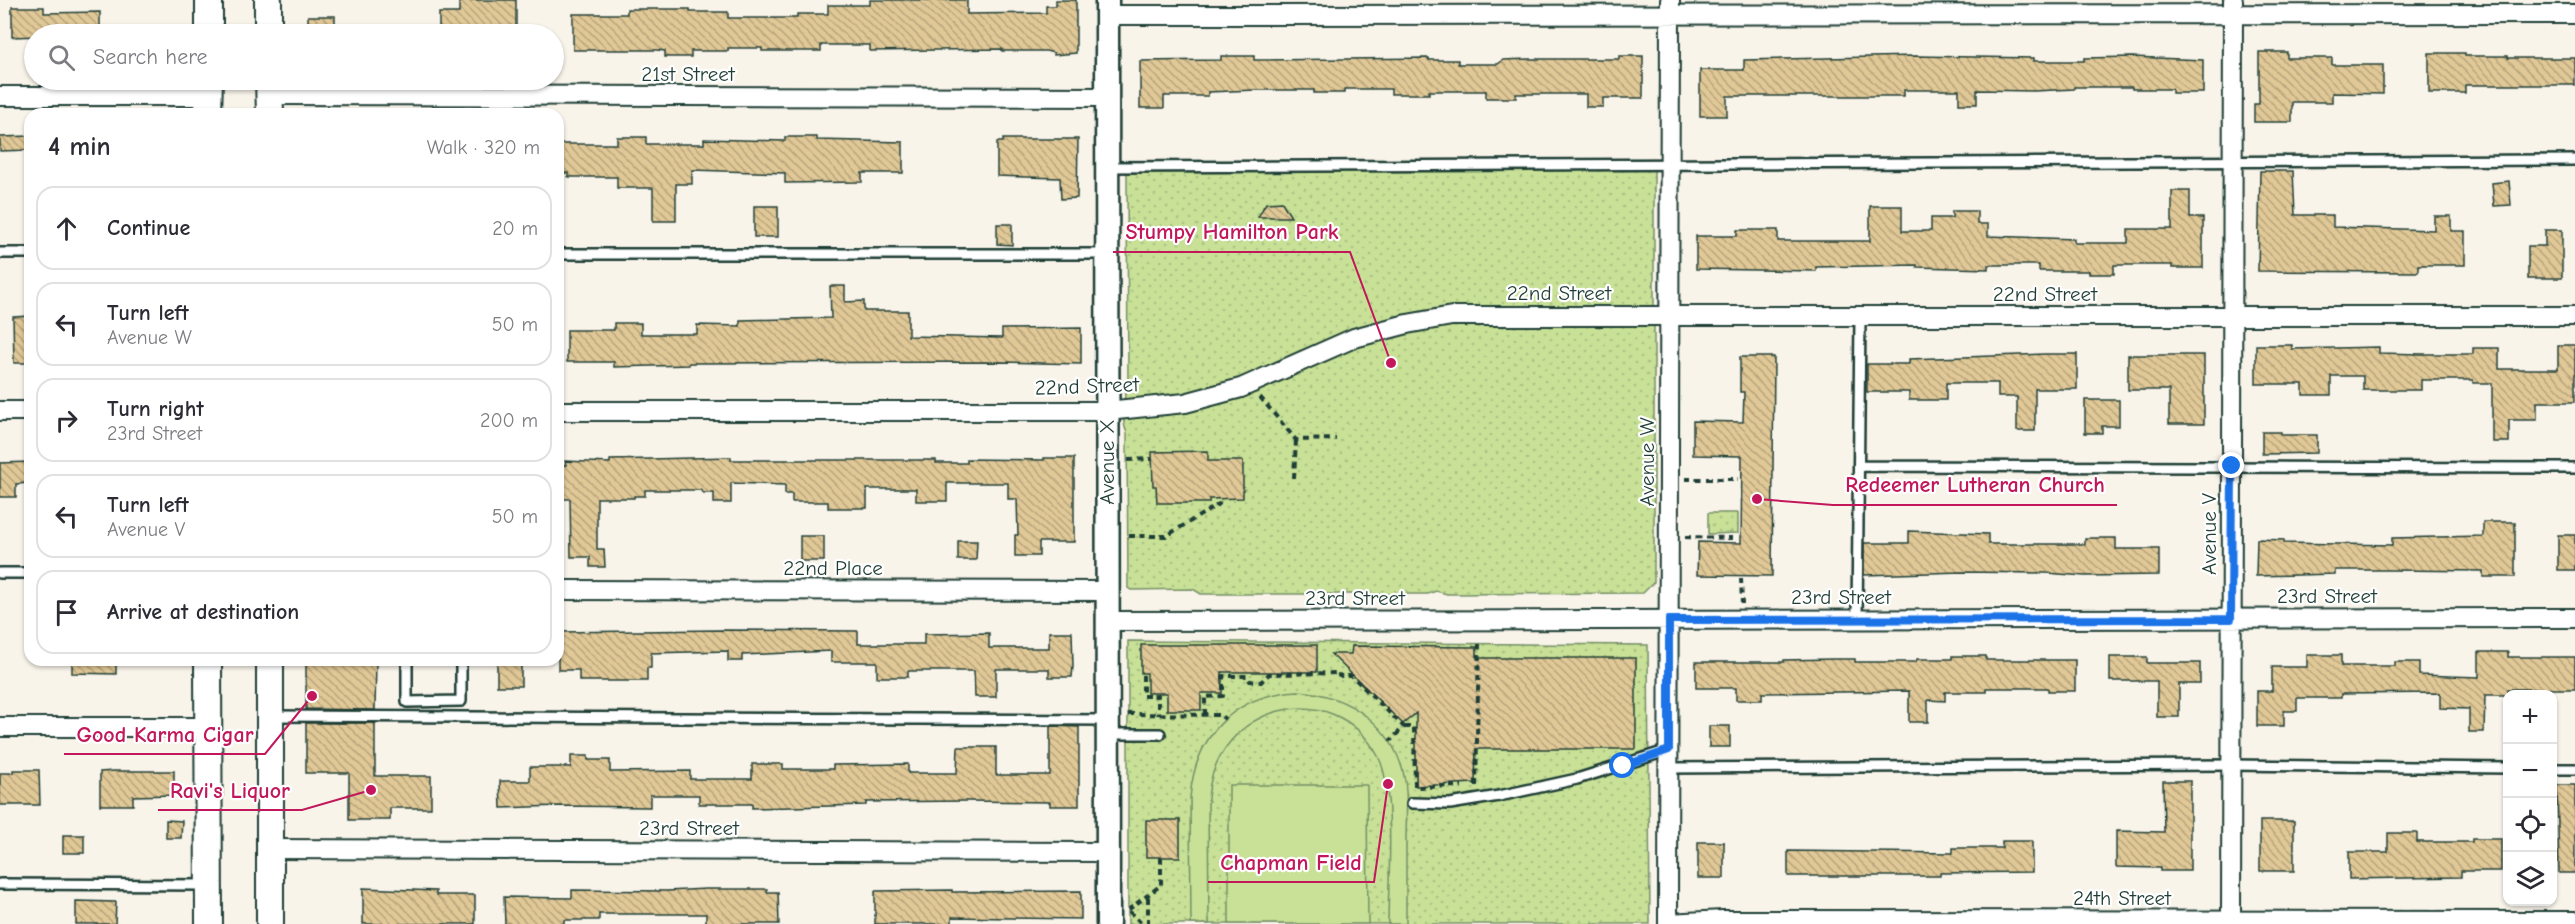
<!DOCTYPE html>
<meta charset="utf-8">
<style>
body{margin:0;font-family:"Comic Neue",sans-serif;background:#f2f2f3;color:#2b2b33}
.controls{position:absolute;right:18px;bottom:18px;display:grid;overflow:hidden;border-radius:12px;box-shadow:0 2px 4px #0004}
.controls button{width:54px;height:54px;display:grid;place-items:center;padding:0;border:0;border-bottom:2px solid #e1e1e2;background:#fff;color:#2b2b33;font:30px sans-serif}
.stop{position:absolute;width:18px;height:18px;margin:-14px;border:4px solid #1a73e8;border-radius:50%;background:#fff}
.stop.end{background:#1a73e8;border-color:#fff;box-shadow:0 2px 6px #0008}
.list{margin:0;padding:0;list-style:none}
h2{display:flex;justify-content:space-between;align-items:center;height:78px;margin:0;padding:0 24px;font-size:26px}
h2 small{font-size:20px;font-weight:400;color:#7c7c81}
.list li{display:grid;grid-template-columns:39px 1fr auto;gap:18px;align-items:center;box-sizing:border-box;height:84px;margin:0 12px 12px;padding:0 12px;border:2px solid #e1e1e2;border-radius:18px}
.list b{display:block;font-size:22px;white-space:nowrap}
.list p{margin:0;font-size:20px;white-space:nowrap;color:#7c7c81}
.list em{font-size:20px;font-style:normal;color:#7c7c81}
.icon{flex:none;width:33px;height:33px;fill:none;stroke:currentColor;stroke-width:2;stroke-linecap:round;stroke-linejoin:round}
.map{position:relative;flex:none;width:2575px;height:924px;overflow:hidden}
.search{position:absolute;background:#fff;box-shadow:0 2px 4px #0004;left:24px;top:24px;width:540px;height:66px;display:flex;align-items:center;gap:15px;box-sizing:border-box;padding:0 21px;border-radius:33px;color:#7c7c81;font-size:22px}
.panel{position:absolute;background:#fff;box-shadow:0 2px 4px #0004;left:24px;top:108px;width:540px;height:558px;border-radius:18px}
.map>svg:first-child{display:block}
</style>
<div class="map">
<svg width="2575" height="924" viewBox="0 0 2575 924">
<defs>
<pattern id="grass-dots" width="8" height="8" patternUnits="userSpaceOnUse" patternTransform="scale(1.5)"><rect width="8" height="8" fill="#c8e197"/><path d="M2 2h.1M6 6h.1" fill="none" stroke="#abc283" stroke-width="1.8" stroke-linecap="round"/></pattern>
<pattern id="building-back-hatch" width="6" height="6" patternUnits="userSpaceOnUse" patternTransform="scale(1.5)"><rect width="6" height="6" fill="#e1c897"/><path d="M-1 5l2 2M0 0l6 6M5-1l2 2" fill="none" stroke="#b6a47c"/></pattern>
</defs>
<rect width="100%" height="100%" fill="#f9f4ea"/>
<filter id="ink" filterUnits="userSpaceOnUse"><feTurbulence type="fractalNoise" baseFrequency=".0167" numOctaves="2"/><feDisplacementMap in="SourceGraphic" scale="12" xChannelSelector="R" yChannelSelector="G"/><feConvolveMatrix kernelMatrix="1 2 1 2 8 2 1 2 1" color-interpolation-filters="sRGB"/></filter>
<g filter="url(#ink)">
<path fill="url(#grass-dots)" stroke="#748f66" stroke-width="1.5" d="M1654,168V582L1643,593L1447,594L1436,591L1428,594H1201L1193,589L1131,590L1128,588L1127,433C1121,420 1123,398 1128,385L1127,173Z
M1708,513H1738V533L1708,534Z
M1128,641L1648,645L1650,924H1128Z"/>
<path fill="#c8e197" stroke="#748f66" stroke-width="1.5" d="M1298,691C1350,695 1396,727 1405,781C1408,801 1406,821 1406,841C1406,869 1406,896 1406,924H1388C1388,883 1396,790 1378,756C1333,673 1215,705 1208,798L1209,924H1191L1190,798C1195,735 1234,695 1298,691Z
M1229,785H1367L1368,924H1229Z"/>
<path fill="url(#building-back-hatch)" stroke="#1f3d34" stroke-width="1.5" d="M459,0H516V34H439V13H459Z
M870,0H967V14L1046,13V6H1056V0H1076V53L1054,55V53L1046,51H1002V49L870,51V45H821V51H762V48H728V51H691V57H665V51L657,50H573V14H627V9H690V12H728V18H797V14H828V5H870Z
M12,7H44V13L100,12V34L12,37Z
M308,16H335V34H308Z
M2259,52H2287V58H2332V65H2383V94L2332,93V102H2292V122H2254V104H2259Z
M2429,53H2465V56H2508V58H2575V85H2465V93H2429Z
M1221,56H1254V60L1429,58V60H1458V64H1498L1503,60L1529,59H1619V56H1643V98H1603V107H1586V94H1516V98H1486V91H1429V94H1391V89H1344V93H1314V90H1255L1208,92V96H1164V108H1140V61L1221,60Z
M1915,56L2034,58V61H2084V58L2132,57L2203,60V93H2172V89H2132V87H2074V89L2034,91L1977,90V104H1959V90H1904V96H1727V116H1700V70H1744V60Z
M30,136V150L0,151V137Z
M617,137H646V144H704V139L785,141V137H817V140L903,142V173H862V182L785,183V173L692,170V184H676V221H653V188H617V177H568V173H558V144H617Z
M1003,139H1078L1077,198L1061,199L1060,178L997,176V142H1003Z
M2260,171H2293L2295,215H2333V227L2434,230V216H2451V231H2465V265H2418V272L2258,271Z
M2509,181L2511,205L2494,206L2492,183Z
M2172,191H2190V218H2203V268H2172V265H2114V274H2089V271H2039V265H1988V269L1917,267V265L1816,267V271L1696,269V236H1737V230H1778V241H1870V206H1902V231H1931V218H1952V211H1977V224H1988V236L2074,239V243H2128V229H2172Z
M1282,202L1291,217H1258L1266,203Z
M754,206H778V237H754Z
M997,224H1012V245L997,244Z
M2545,230H2562V278H2528V246H2545Z
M830,286H845V302L864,301V311H908V336L1002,338V329L1081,328V364L1002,362L689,363V365L614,367V362H567V330H614V323H641V334H697V325L740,326V320L831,318Z
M30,316V363H14L13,317Z
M2256,345H2292V349L2379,347V353L2421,354H2473V348H2499V369H2558V345H2575V402H2537V420H2509V442H2492V383H2473V380H2421V390H2363V376H2331V395H2303V384H2256Z
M2045,354H2077V389H2035V431H2017V397H1998V383H1946V400H1909V392H1867V364H1909V359Z
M2128,355H2204V424H2169V390H2128Z
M1740,357H1774L1772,576L1697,575L1698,542L1741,543L1742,456L1693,455V421L1743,422L1744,392H1740Z
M2085,400H2119V426H2102V433H2085Z
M2262,432H2281V435H2317V453L2262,454Z
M1208,451V461H1243V498L1209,499V503H1157L1156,486H1153L1152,452Z
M731,457V460H936V463H967V459L1044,460V458H1074V542H1039V556H1015V535H1018L1017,499H1008V483H947V501H916V489H867V508H828V502H792V494H785V485L731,483V503H714V493H704L700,490H645V496H634V498H597V549H604L605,567H590V557H571L570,499H558V465H566L565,461L610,463V460Z
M30,462V483L16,484V497H0V463Z
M2483,522H2515V577H2483V571L2392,570H2335V574L2256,576L2257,539L2284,540V543L2392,545V538L2483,536Z
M1909,531L1988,534V544H2085V538H2116V549H2159V575L2085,576L2046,573L1962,572L1864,575V543H1909Z
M2558,535H2575V570H2558Z
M800,536H824V561H800Z
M958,541H977L976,560H958Z
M720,630L858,631V644H924V634L989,633V648H1049V632H1072L1073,666L1072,677H1049V669H996V697H975L974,671H908V677H877V662H831V651L742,655V661H728V651L651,653V668H647V681H579V670H558V632Z
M1141,645H1317V672H1222V693H1201V710H1167V693H1147V673H1141Z
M1352,646L1477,647V658H1636V749H1476L1475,783L1416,786V713L1403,724L1331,654H1351Z
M2479,652H2508V657H2575V689H2508V695H2485L2484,732H2469V709L2440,708V693L2341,694V698H2297V711H2284V726H2257V691H2272V667H2307V655H2341V666H2395V662H2419V675L2479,677Z
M1952,656H1986V660H2075V691H2048V688H1986V692H1945V701L1928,700V722H1909V691L1762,693V700H1736V688H1696V662H1784V660L1833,659H1855V662H1916L1917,659H1952Z
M2110,657H2147V663H2200V684H2179V717H2157V681H2110Z
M72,660H116V674L72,673Z
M306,660H376L375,710L306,709Z
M497,660H521V686H497Z
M306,723H375V776H431V808H390V820H349V773H306Z
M1050,726L1079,727V806H1050V802L967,801L866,802V805L752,808V804H699V795H650V807L559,806L501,808L500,781H530V767H571V756H588V760H610V772L690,771V779H752V764H783V769H833V765L908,764V773H957L958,747H996V775H1050Z
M1709,726H1730V747H1709Z
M13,770H39L40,805H0V773H13Z
M114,771H174V795L133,796V805H100V772Z
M2163,781H2190V871H2160V868L2116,867V831L2164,832Z
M2557,785H2575V873H2559Z
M166,820L182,821L181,838H166Z
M1146,820H1180V857H1146Z
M2260,821H2294V871H2260Z
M2388,833H2417V842H2472V839H2501V871H2461V877L2349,879V852H2388Z
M63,835H84V853H63Z
M2002,841H2032V872L1940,873V876H1788V851L1953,853V848H2002Z
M1698,842H1724V878H1698Z
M363,888L436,891V895H475V924H363Z
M706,889H767V892H778L779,924H706V914H599V920H564V924H505L504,897L572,898V890L667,891Z
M952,890V892L1081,891V919L952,917V924H875V891Z
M76,901L116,902L115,924H76Z"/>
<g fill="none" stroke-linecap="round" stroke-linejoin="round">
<g stroke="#1f3d34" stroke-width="14">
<path id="service" d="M1107,167L2575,160
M0,253H30
M558,254H1107
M1859,466L2575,468
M0,573H30
M1857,619L1860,316
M407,660V702L461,701V660
M272,716L1107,720
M1107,734H1160
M1668,768L2231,765L2508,768
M2552,769H2575
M1412,803L1450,804L1499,796L1577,779L1669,750
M0,884L207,885"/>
</g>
<g stroke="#1f3d34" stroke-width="22">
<path id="minor" d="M1107,15L2575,14
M269,95L1107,97
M0,96H209
M0,411H30
M558,411H1107L1185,403L1241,388L1354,338L1407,324L1452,316H2575
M558,590L1107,591
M1107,621L2575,618
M0,727H209
M270,849L1107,852
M1668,923L1723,920L2575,921
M1668,924L1670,0
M2231,924L2233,0"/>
</g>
<g stroke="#1f3d34" stroke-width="27">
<path id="tertiary" d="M1107,0L1108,924"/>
</g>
<g stroke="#1f3d34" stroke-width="30">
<path id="secondary" d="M268,0V34
M209,34V0
M269,80L270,114
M208,114L209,80
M208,660L209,924
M270,660V924"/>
</g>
<path stroke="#1f3d34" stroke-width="4" stroke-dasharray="6 4.5" stroke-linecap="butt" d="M1260,397L1296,440L1336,439
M1128,460L1152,459
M1294,478L1296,440
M1685,479H1738
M1129,536H1166L1219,504L1220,499
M1685,537L1732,538
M1741,578L1742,604
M1143,675V696H1158V715
M1128,714L1220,715L1225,719
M1205,715V697L1223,696V676H1247L1250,681L1261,682L1269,674L1339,673V676H1352L1404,727L1390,741
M1404,727H1414L1415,787L1462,786
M1476,786L1479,644
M1128,910L1161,885V857
M1129,911L1142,924
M1148,924V895"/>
<use href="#service" stroke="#fff" stroke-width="9"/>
<use href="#minor" stroke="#fff" stroke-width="18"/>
<use href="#tertiary" stroke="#fff" stroke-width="22"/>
<use href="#secondary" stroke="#fff" stroke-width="26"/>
</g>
</g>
<g fill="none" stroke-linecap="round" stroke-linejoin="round" filter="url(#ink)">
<path stroke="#1a73e8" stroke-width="8" d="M1623,766L1669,750V620L2231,619L2232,466"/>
</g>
<g text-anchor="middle" stroke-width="4.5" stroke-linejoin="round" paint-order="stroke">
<g font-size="21" fill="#1f3d34" stroke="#fff">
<text x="688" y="81">21st Street</text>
<text x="1559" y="300">22nd Street</text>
<text x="2045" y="301">22nd Street</text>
<text transform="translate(1087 386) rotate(-2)" y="7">22nd Street</text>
<text transform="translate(1107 462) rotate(-90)" y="7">Avenue X</text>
<text transform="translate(1647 462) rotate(-90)" y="7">Avenue W</text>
<text transform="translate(2209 534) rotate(-90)" y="7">Avenue V</text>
<text x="833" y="575">22nd Place</text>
<text x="2327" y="603">23rd Street</text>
<text x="1841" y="604">23rd Street</text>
<text x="1355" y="605">23rd Street</text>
<text x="689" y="835">23rd Street</text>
<text x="2122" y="905">24th Street</text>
</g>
</g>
<path fill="none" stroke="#c2185b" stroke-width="2" d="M1391 363L1350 252H1113M1757 499L1833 505H2117M312 696L265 754H64M371 790L302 810H158M1388 784L1374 882H1208"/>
<g fill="#c2185b" stroke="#fff" stroke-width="2">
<circle cx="1391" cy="363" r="6"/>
<circle cx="1757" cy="499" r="6"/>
<circle cx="312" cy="696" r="6"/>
<circle cx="371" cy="790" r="6"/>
<circle cx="1388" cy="784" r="6"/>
</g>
<g font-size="22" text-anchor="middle" font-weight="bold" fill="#c2185b" stroke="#fff" stroke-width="4.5" stroke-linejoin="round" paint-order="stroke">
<text x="1232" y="239">Stumpy Hamilton Park</text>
<text x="1975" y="492">Redeemer Lutheran Church</text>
<text x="165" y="742">Good Karma Cigar</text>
<text x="230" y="798">Ravi's Liquor</text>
<text x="1291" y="870">Chapman Field</text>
</g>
</svg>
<div class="controls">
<button>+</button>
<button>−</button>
<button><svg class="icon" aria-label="locate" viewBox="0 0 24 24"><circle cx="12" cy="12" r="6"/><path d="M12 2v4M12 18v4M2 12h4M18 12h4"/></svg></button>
<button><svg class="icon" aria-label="layers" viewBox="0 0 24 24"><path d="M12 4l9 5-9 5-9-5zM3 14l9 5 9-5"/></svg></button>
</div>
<div class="stop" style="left:1623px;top:766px"></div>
<div class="stop end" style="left:2232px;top:466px"></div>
<div class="search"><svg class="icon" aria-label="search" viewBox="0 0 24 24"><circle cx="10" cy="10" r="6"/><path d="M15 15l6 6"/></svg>Search here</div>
<section class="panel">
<h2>4 min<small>Walk · 320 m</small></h2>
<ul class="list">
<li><svg class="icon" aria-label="ahead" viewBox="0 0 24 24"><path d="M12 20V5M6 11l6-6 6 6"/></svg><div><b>Continue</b></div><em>20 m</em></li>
<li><svg class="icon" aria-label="left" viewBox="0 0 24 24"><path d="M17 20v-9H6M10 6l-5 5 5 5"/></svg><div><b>Turn left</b><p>Avenue W</p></div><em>50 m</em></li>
<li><svg class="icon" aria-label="right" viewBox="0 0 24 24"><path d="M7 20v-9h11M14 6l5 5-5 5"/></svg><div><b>Turn right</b><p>23rd Street</p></div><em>200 m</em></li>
<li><svg class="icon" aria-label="left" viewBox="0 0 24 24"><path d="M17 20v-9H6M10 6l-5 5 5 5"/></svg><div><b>Turn left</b><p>Avenue V</p></div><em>50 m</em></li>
<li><svg class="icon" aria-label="arrive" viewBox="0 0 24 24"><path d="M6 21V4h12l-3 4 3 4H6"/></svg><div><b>Arrive at destination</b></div></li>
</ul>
</section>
</div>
